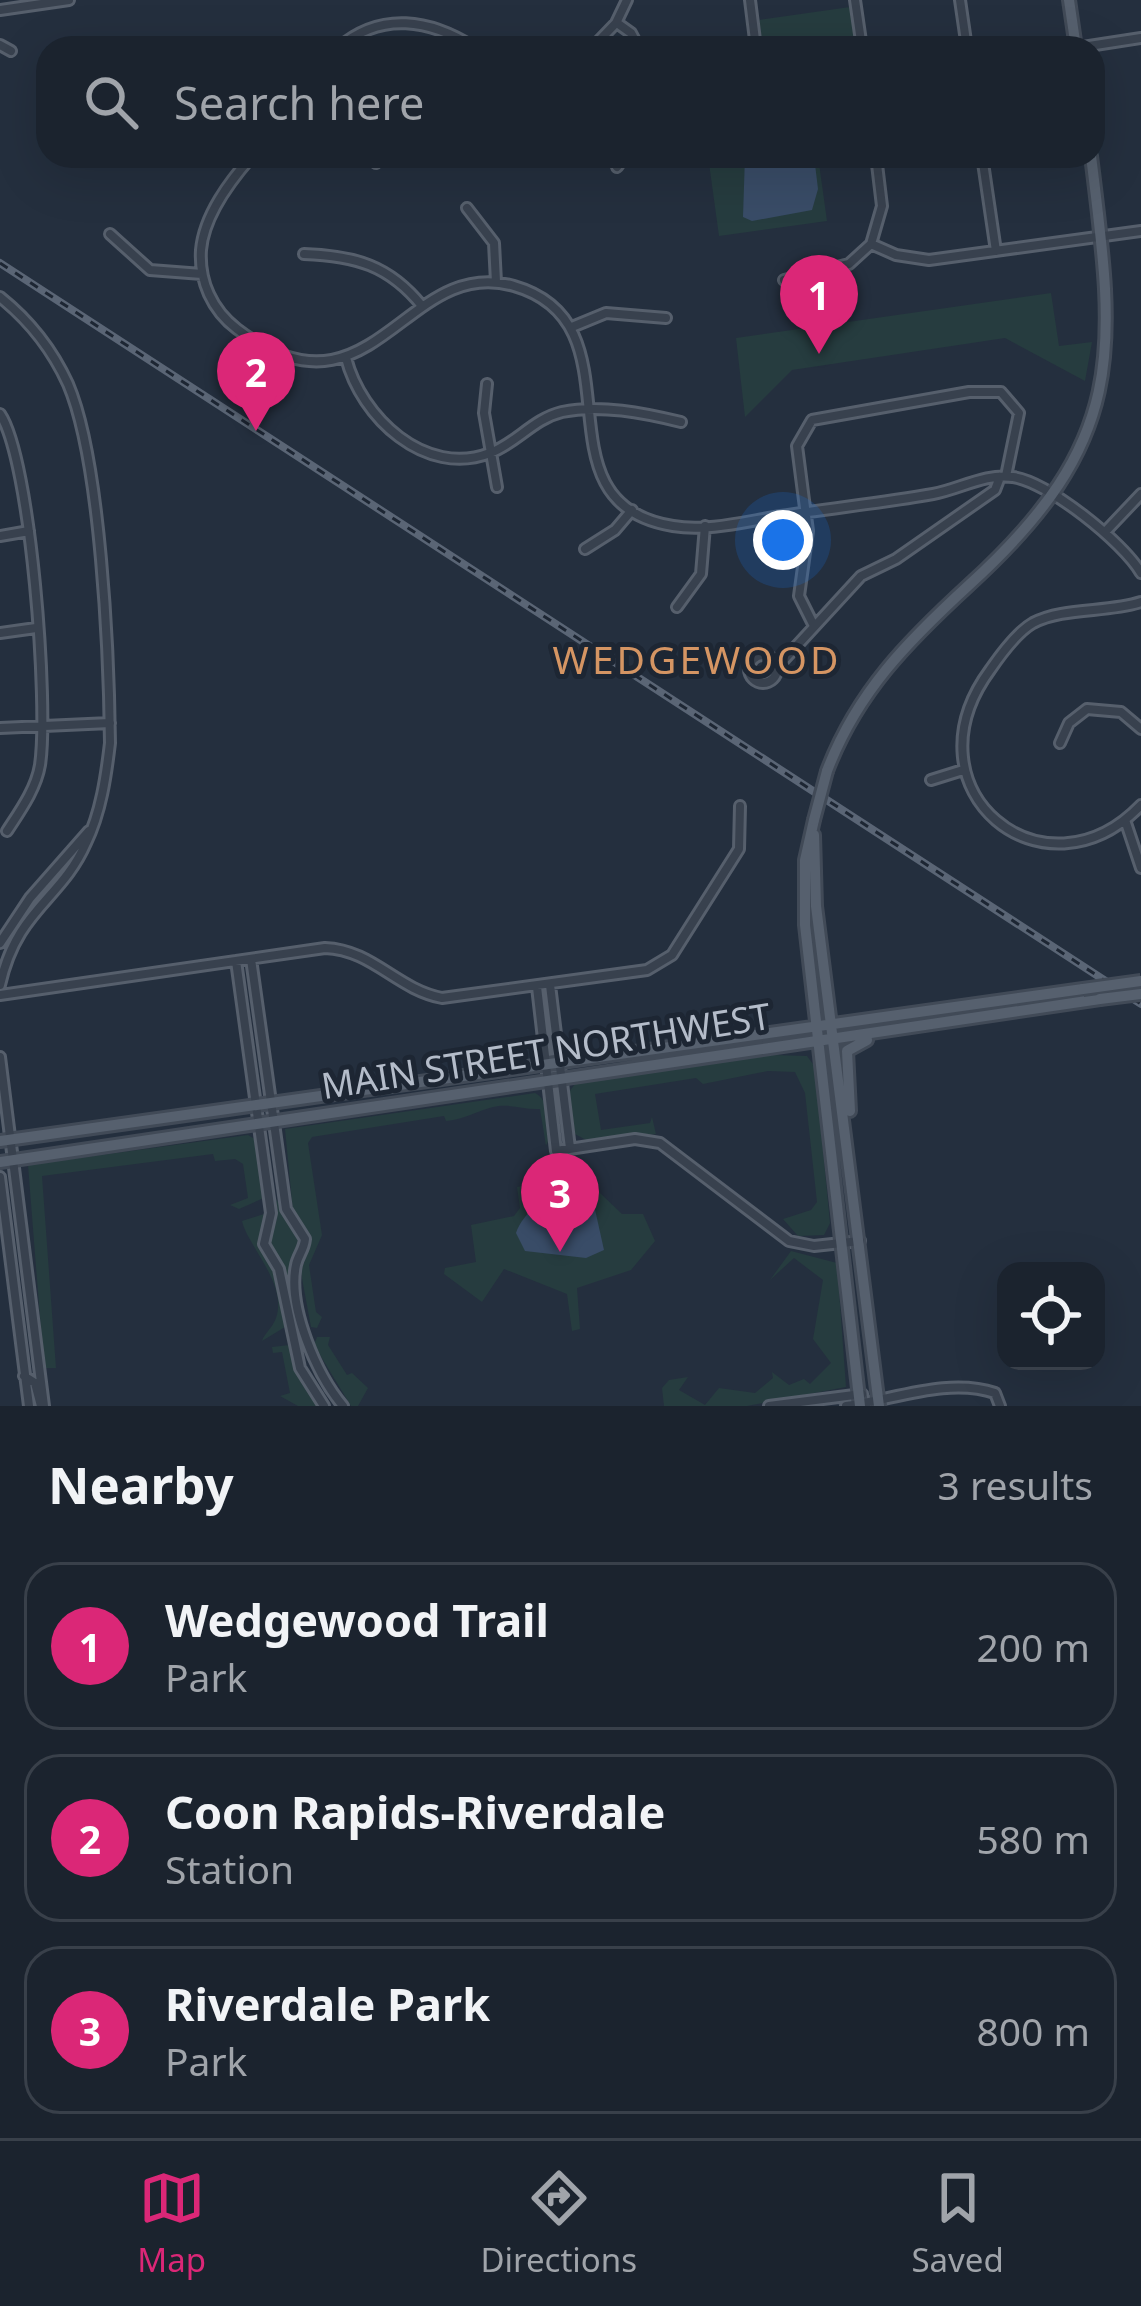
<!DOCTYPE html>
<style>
body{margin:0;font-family:"Noto Sans",sans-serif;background:#282f3a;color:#f1f3f6}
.controls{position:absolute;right:36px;bottom:36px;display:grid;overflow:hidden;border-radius:24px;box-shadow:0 12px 48px #0002}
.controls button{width:108px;height:108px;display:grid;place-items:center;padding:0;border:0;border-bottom:3px solid #39404a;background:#1b232e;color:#f1f3f6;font:60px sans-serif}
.you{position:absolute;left:783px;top:540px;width:42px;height:42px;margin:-30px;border:9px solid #fff;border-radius:50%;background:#1a73e8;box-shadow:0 0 0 18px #1a73e833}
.badge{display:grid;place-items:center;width:78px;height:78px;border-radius:50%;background:#db2777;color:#fff;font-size:39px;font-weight:700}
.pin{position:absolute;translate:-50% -99px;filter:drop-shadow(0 3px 6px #0008)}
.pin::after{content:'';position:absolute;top:63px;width:42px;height:36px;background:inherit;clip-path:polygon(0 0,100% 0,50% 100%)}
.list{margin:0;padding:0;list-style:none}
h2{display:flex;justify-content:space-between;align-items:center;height:156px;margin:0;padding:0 48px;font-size:51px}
h2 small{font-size:39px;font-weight:400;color:#a0a4aa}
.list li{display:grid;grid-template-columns:78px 1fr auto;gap:36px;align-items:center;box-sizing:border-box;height:168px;margin:0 24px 24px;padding:0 24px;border:3px solid #39404a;border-radius:36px}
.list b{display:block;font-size:45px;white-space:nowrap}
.list p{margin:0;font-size:39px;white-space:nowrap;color:#a0a4aa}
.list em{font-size:39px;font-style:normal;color:#a0a4aa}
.icon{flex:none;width:66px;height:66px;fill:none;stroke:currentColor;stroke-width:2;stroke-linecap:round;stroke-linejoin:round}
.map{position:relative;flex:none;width:1141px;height:1406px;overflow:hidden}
.search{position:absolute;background:#1b232e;box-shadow:0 12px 48px #0002;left:36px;right:36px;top:36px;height:132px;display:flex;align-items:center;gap:30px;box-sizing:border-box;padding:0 42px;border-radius:36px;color:#a0a4aa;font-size:45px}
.sheet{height:732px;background:#1b232e}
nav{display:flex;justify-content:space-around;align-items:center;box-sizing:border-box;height:168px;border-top:3px solid #39404a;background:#1b232e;font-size:33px;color:#a0a4aa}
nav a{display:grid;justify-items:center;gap:6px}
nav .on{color:#db2777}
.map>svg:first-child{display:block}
</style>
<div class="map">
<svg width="1141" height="1406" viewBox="0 0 1141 1406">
<rect width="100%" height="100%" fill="#242f3e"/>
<path fill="#263c3f" d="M850,7L856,48H763L759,20Z
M708,156H818L827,221L719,236Z
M1051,293L1059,346L1092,342L1085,381L1005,338L792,370L745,417L736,338Z
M773,1055L807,1056L815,1067L830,1223L824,1235L798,1236L783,1219L811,1210L817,1202L805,1093L795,1072L768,1071L703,1084L696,1078L595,1094L601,1130L650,1123L652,1117L656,1134L590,1142L575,1134L569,1092L575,1084Z
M535,1093C550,1100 554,1132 546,1146L540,1109C523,1110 510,1103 493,1107C477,1111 462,1120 446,1121L444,1116L312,1137L308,1143L322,1235L309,1265L316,1312L322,1317L317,1328L311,1327L301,1273L310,1241L293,1212L285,1129Z
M248,1135L258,1141L266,1197L239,1209L230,1205L248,1198L243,1164L235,1159L215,1161L213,1154L42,1176L56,1368H44L28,1165Z
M578,1172L622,1214H643L655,1241L631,1270L577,1288L580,1329L572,1331L567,1294L504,1269L482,1302L444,1274L445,1268L476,1262L471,1225L514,1216L520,1208L517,1187C539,1184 557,1173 578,1172Z
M276,1199L302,1239L292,1266L296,1307L283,1263L268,1245L277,1219Z
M267,1213L260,1245L277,1269L285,1327L262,1341C264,1334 273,1327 276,1318C288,1284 247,1245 242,1221Z
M791,1251L837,1263L846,1387L747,1406H664L662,1388L669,1380L688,1377L679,1390L705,1405L719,1388L755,1393L773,1378L772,1372L789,1385L804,1379L810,1384L831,1363L813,1339L823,1280L794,1258L770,1280Z
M317,1337H330L328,1345L347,1375L352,1373L368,1388L358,1406H351L314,1345Z
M289,1345L302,1384L319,1406H298L280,1396L290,1393L282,1352L273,1353L272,1347Z"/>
<path fill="#394c67" d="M745,156H814L818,189L812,210L752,221L743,217Z
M577,1183L592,1196L604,1250L586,1258L525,1251L516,1233C522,1213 556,1184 577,1183Z"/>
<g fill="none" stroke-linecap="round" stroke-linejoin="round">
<g stroke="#565f6c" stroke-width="14">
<path id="minor" d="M750,0L756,48
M855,0L862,48
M960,0L967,48
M0,10L69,0
M617,23L631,33L639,48
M0,45L11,51
M338,48C381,11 430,19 475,48
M592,48L616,23L627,0
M1076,48L1141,38
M252,156C230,181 204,215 201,250C199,281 212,310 237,329C372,432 405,254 514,286C646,324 529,503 673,526C708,532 747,521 781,516C832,508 883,503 933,494C960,489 985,473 1013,477C1048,482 1123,542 1141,573
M982,156L996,251
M376,163L381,156
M617,167L625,156
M467,208L494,243L496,282
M110,234L150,270L202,274
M871,244L882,206L876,156
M304,254C355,256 389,265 422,306
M784,280L849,264L871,244L896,255L929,260L1141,231
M0,297C30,321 52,349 68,384C101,461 109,655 110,743C106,777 101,812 86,843C61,900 17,909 0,985
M572,327L606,313L666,318
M346,358C361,417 425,478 490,453C517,443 533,419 562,412C600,404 644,413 681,422
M487,384L484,413L497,487
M0,414C31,460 49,706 40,765C36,789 20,811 7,831
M1105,532L1141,494
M0,536L29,531
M585,549L615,530L632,510
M1141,602C1108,613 1063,607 1033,623C1017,632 1001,654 990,670C902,790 1044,906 1141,805
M677,607L701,574L705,526
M813,624L799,596L808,531L797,446L812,420L969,392H1001L1019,413L1006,476
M0,633L36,628
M749 669a14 14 0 1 1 28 0a14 14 0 1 1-28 0Z
M780,664L861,576L896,559L995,490L1000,477
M0,728L110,723
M1060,743L1069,723L1087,709L1121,712L1141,729
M931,780L963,770
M1125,820L1141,868
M0,943L30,898L89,831
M251,959L286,1209L305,1239C304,1250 298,1255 296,1265C287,1307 317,1375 343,1406
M236,961L271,1213L264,1244L279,1269L300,1368L324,1406
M550,985L570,1148
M537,987L556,1151L635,1139L660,1143L789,1241L814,1246L860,1241
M0,995L325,948C373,950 396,989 442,998L647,970L672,955L739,849L740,806
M0,1057L44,1406
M0,1177L29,1406
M24,1376L35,1383L41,1406
M769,1406L862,1394
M846,1406C893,1400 948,1377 995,1393L1000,1406"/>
</g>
<g stroke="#414a57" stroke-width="16">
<path id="major" d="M1069,0L1076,48
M827,771C857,692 908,641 969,585C1128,440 1116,354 1091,156
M814,820L805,860V925L860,1406
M814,835L816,906L879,1406
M850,1111L847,1051L867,1040
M0,1141L1083,989
M0,1162L1100,999"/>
</g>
<use href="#minor" stroke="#38414e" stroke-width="8"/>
<use href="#major" stroke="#56606e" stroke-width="10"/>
<g stroke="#5a6575" stroke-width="8">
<path id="rail" d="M0,263L1141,1004"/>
</g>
<use href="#rail" stroke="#1d2633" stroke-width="3" stroke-dasharray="9" stroke-linecap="butt"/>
<g stroke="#414a57" stroke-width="16" stroke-linecap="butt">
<path id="major-bridge" d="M814,820L827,771
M1083,989L1141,981
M1100,999L1141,994"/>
</g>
<use href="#major-bridge" stroke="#56606e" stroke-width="10"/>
</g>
<g text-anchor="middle" stroke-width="10" stroke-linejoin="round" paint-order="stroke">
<g font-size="36" fill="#b4bcc9" stroke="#1d2633">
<text transform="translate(546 1051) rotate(-9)" y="13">MAIN STREET NORTHWEST</text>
</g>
<g font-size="39" letter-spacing="3" fill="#d59563" stroke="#1d2633">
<text x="697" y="674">WEDGEWOOD</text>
</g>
</g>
</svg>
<div class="controls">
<button><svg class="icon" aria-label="locate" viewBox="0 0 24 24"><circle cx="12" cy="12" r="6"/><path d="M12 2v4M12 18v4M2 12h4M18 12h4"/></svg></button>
</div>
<div class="you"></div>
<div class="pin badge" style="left:819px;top:354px">1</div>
<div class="pin badge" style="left:256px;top:431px">2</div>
<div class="pin badge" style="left:560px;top:1252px">3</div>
<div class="search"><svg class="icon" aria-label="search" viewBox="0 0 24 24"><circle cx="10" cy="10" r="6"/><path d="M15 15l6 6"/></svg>Search here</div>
</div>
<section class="sheet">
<h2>Nearby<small>3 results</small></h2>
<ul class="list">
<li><span class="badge">1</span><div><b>Wedgewood Trail</b><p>Park</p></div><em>200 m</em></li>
<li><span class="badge">2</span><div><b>Coon Rapids-Riverdale</b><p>Station</p></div><em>580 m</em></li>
<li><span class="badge">3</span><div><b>Riverdale Park</b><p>Park</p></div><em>800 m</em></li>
</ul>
</section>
<nav>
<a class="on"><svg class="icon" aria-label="map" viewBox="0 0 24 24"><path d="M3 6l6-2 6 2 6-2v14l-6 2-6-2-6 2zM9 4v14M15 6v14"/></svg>Map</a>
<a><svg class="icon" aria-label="directions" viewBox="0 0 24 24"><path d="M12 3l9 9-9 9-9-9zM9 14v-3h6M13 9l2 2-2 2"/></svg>Directions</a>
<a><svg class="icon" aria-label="saved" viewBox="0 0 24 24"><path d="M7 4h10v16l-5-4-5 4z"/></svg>Saved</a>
</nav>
